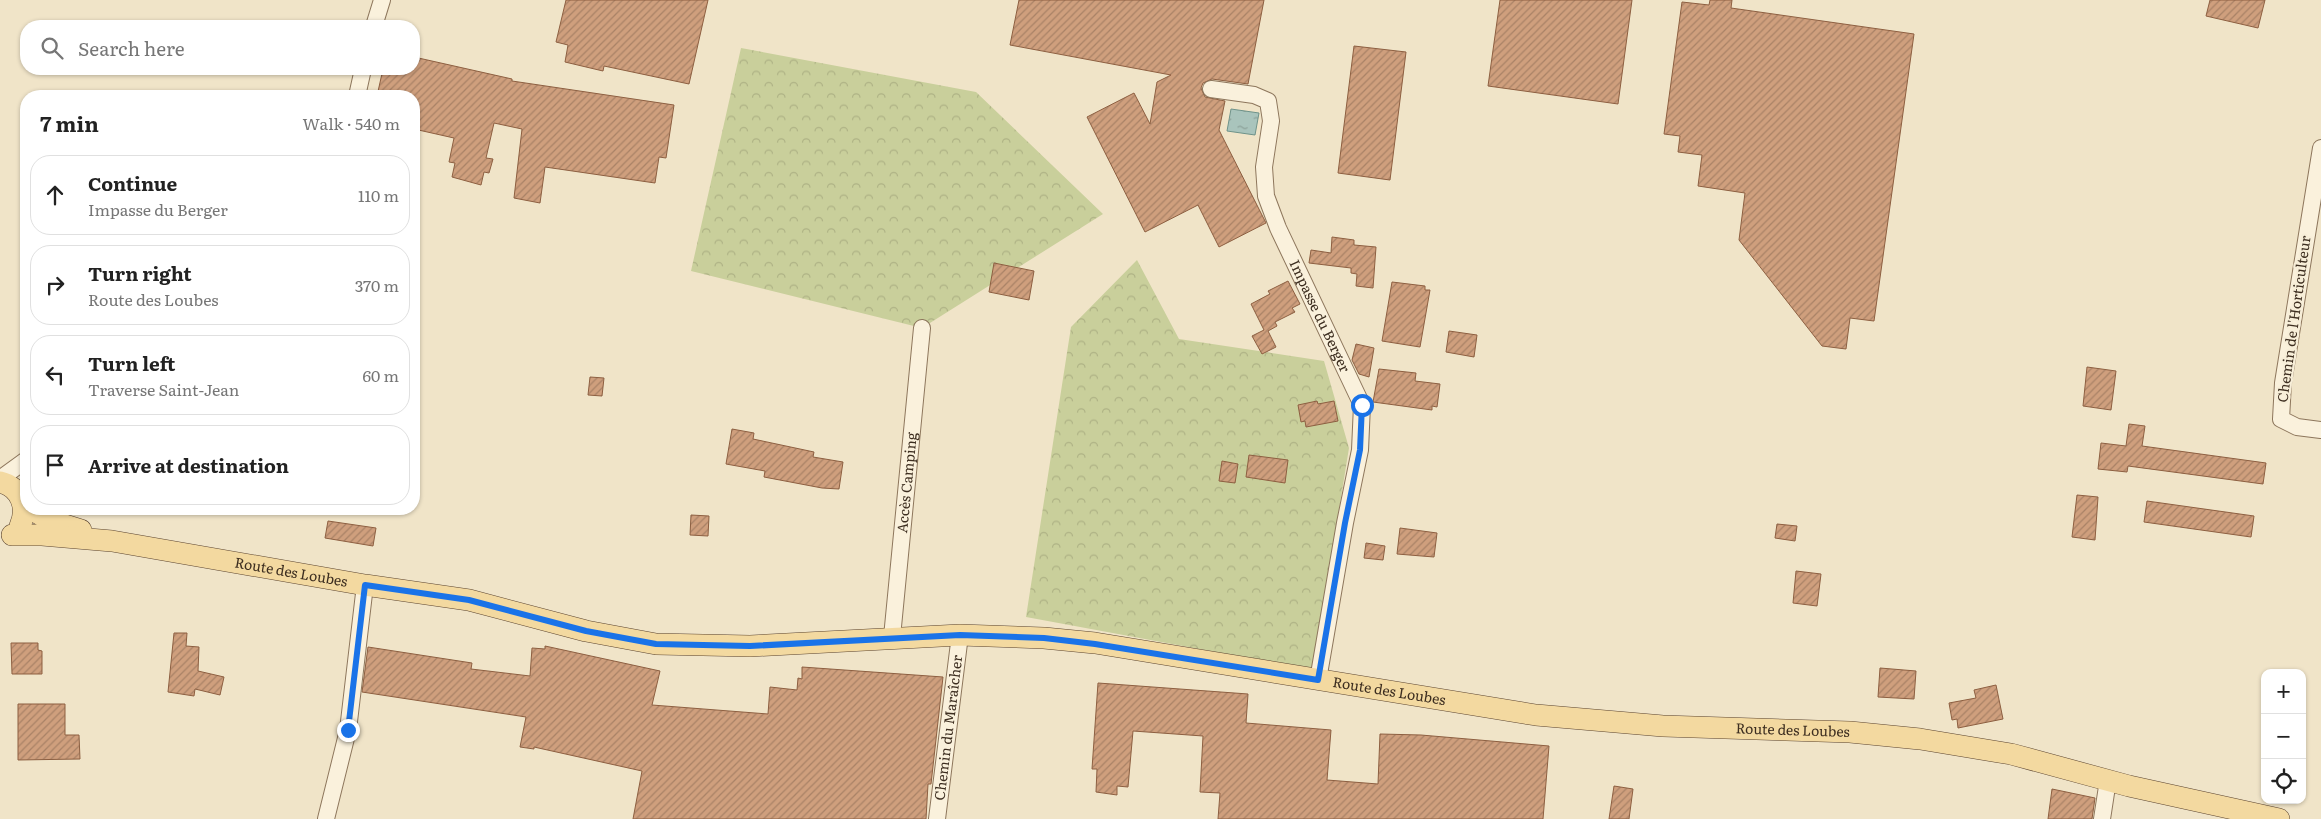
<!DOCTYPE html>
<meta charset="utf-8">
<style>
body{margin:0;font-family:Literata,serif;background:#f6f6f6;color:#222}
.controls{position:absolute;right:15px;bottom:15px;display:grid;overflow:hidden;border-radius:10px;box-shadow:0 1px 4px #0004}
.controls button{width:45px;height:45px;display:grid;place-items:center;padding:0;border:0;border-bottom:1px solid #e0e0e0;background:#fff;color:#222;font:25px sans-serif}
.stop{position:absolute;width:15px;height:15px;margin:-11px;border:4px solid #1a73e8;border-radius:50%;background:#fff}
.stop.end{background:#1a73e8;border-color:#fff;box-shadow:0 1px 5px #0008}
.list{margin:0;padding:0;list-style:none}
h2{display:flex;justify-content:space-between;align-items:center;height:65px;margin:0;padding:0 20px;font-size:21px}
h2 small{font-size:16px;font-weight:400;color:#767676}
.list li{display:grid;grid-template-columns:32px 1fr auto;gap:15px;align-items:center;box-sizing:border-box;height:80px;margin:0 10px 10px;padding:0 10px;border:1px solid #e0e0e0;border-radius:20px}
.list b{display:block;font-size:19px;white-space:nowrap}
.list p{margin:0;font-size:16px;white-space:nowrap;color:#767676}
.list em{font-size:16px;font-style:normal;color:#767676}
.icon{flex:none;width:28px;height:28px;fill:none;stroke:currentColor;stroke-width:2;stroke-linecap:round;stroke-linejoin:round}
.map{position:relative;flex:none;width:2321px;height:819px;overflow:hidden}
.search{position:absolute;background:#fff;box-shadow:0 1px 4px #0004;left:20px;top:20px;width:400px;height:55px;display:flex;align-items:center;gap:12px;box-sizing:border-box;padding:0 18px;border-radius:20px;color:#767676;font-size:19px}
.panel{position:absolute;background:#fff;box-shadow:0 1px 4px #0004;left:20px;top:90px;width:400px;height:425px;border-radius:20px}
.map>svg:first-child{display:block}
</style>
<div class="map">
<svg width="2321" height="819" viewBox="0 0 2321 819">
<defs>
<pattern id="park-crowns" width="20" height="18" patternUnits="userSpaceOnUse" patternTransform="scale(1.25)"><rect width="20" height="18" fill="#c9cf9b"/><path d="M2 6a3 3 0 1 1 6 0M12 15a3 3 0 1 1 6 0" fill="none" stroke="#aeb285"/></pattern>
<pattern id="water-ripples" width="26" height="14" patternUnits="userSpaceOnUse" patternTransform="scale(1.25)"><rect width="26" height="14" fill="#a9c4bc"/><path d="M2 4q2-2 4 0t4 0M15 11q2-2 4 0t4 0" fill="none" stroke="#8ba098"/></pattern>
<pattern id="building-hatch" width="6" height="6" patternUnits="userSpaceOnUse" patternTransform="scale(1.25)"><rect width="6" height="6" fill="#cf9f7d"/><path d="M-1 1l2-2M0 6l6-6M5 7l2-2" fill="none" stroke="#a98266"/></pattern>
</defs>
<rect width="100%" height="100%" fill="#f0e4c8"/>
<path fill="url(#park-crowns)" d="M741,48L976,92L1103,214L922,328L691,271Z
M1137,260L1179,339L1324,361L1349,448L1313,670L1026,617L1071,327Z"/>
<path fill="url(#water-ripples)" stroke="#6f938a" d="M1231,109L1259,113L1255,135L1227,131Z"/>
<path fill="url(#building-hatch)" stroke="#8d5f41" d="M566,0H708L689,84L604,66L603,71L565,62L568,45L556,42Z
M1019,0H1264L1248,84L1212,79L1203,83L1201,88L1205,97L1225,101L1219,130L1266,223L1219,247L1198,205L1145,232L1087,117L1134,93L1150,124L1157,82L1171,75L1010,45Z
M1500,0H1632L1618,104L1488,86Z
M1710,0H1732L1731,8L1914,34L1874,321L1850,318L1846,349L1822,346L1739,240L1745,193L1698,186L1702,155L1678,152L1680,136L1664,134L1682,2L1709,5Z
M2210,0H2265L2258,28L2206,16Z
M1354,46L1406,52L1390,180L1338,173Z
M414,57L512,79V81L674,105L666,158L659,157L655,183L545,167L540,203L514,198L522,129L494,123L486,158L493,159L489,173L484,172L481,185L452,177L455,163L449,162L454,138L414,129V96H377L383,69H414Z
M1332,237L1354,240V245L1376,247L1373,288L1356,286L1357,274L1351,273V268L1309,263L1311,250L1331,253Z
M994,263L1034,271L1029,300L989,292Z
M1288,281L1300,304L1292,308L1295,312L1275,322L1277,326L1268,331L1276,347L1262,354L1252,336L1264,330L1251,304L1270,294L1268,291Z
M1392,282L1425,286V290H1430L1420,347L1382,341Z
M1449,331L1477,335L1474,357L1446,352Z
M1356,344L1374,348L1369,377L1359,374L1352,360Z
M2087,367L2116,371L2111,410L2083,406Z
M1379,369L1416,373L1415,381L1440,384L1437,407L1432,406V410L1373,402Z
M590,377L604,378L602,396L588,395Z
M1317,401L1318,404L1334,401L1338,421L1306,427L1305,421L1301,422L1298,405Z
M2129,424L2145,426L2142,446L2266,463L2263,484L2128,466L2127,472L2098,469L2101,443L2126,446Z
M732,429L754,433L753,439L814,452L813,457L843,462L839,489L822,488L764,477L765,471L726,464Z
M1249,455L1288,460L1285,483L1246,477Z
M1222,461L1238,464L1235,483L1219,481Z
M2077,495L2098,497L2095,540L2072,537Z
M2147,501L2254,516L2251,537L2144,522Z
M691,515L709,516L708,536L690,535Z
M328,521L376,528L373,546L325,538Z
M1777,524L1797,526L1795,541L1775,538Z
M1400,528L1437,533L1434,557L1397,554Z
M1366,543L1385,546L1383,560L1364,558Z
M1796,571L1821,574L1817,606L1793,603Z
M174,633H187L186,646L199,647L198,671L224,677L220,695L195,689L194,696L168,692Z
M11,643H38V650L42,651V674H12Z
M545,646L660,671L652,705L768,714L770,687L797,690L798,678L802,679V667L943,677L931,784H928L926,819H633L642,771L534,747V749L520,747L526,717L362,692L368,647L472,663L471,669L530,676L532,648L545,649Z
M1880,668L1916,671L1914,699L1878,697Z
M1098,683L1248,694L1246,723L1331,730L1327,780L1378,784L1380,734L1421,735L1549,746L1543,819H1218L1220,793L1200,792L1203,736L1133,731L1128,787L1117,786V795L1096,792L1097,769H1092Z
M1996,685L2003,719L1958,728L1957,719L1952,720L1949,703L1976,698L1974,690Z
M18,704H65V735H79L80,759L18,760Z
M1614,786L1633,789L1629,819H1609Z
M2052,789L2095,798L2092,819H2048Z"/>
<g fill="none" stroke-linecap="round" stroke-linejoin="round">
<g stroke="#8d765c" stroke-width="18">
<g id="minor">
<path d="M374,26L382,0"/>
<path id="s1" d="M1211,89L1254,95L1268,101L1271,121L1264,167L1266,196L1278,228L1362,405L1360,450L1345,523L1318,680"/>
<path d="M357,96L363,69"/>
<path d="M2321,148L2283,383L2281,419L2297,427L2321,430"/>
<path d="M0,479L26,460"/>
<path id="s2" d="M892,637L922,328"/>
<path d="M326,819L348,730L365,585"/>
<path id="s3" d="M937,819L960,635"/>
<path d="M2102,819L2108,780"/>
</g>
</g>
<g stroke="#5b4430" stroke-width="22">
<g id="major">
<path d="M0,482C21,487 28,508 20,526"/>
<path d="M31,509L49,520L81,530"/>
<path id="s4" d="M12,535H42L112,541L365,585L469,600L586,631L656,644L750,646L960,635L1044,638L1095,643L1536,715L1663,726L1850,732L1920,739L2011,754L2129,786L2279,819"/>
</g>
</g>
<use href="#minor" stroke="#faf1dc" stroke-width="16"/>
<use href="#major" stroke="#f3d9a0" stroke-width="21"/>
</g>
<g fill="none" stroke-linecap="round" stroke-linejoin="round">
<path stroke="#1a73e8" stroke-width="6" d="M348,730L365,585L469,600L586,631L656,644L750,646L960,635L1044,638L1095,644L1318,680L1345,523L1360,450L1362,405"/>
</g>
<g text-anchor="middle" stroke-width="4.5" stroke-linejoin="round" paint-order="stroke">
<g font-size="14" fill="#3d2e20" stroke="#f7eed8">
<text dy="5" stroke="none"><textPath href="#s1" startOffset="286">Impasse du Berger</textPath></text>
<text transform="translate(2294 319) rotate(-82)" y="5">Chemin de l'Horticulteur</text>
<text dy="5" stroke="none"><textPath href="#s2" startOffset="155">Accès Camping</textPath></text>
<text dy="5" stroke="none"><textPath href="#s4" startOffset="282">Route des Loubes</textPath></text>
<text dy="5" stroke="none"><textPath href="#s4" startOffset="1392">Route des Loubes</textPath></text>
<text dy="5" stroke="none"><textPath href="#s3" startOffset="92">Chemin du Maraîcher</textPath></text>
<text dy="5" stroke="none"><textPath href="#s4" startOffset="1798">Route des Loubes</textPath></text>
</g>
</g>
</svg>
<div class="controls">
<button>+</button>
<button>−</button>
<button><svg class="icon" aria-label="locate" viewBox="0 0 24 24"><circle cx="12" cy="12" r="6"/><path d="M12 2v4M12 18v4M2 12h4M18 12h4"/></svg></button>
</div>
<div class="stop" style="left:1362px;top:405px"></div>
<div class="stop end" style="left:348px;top:730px"></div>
<div class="search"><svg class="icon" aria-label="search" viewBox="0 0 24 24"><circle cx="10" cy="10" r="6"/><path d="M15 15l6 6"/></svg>Search here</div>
<section class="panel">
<h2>7 min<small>Walk · 540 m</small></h2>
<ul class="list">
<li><svg class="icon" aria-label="ahead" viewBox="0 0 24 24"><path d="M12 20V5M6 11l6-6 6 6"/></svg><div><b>Continue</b><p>Impasse du Berger</p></div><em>110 m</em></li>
<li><svg class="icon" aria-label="right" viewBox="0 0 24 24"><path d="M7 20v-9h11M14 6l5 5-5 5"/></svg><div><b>Turn right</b><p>Route des Loubes</p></div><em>370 m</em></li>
<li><svg class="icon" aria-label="left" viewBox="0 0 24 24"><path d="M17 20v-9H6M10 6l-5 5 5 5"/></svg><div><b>Turn left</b><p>Traverse Saint-Jean</p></div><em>60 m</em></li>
<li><svg class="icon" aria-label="arrive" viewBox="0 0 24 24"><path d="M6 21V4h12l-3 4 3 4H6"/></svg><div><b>Arrive at destination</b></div></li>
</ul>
</section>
</div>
